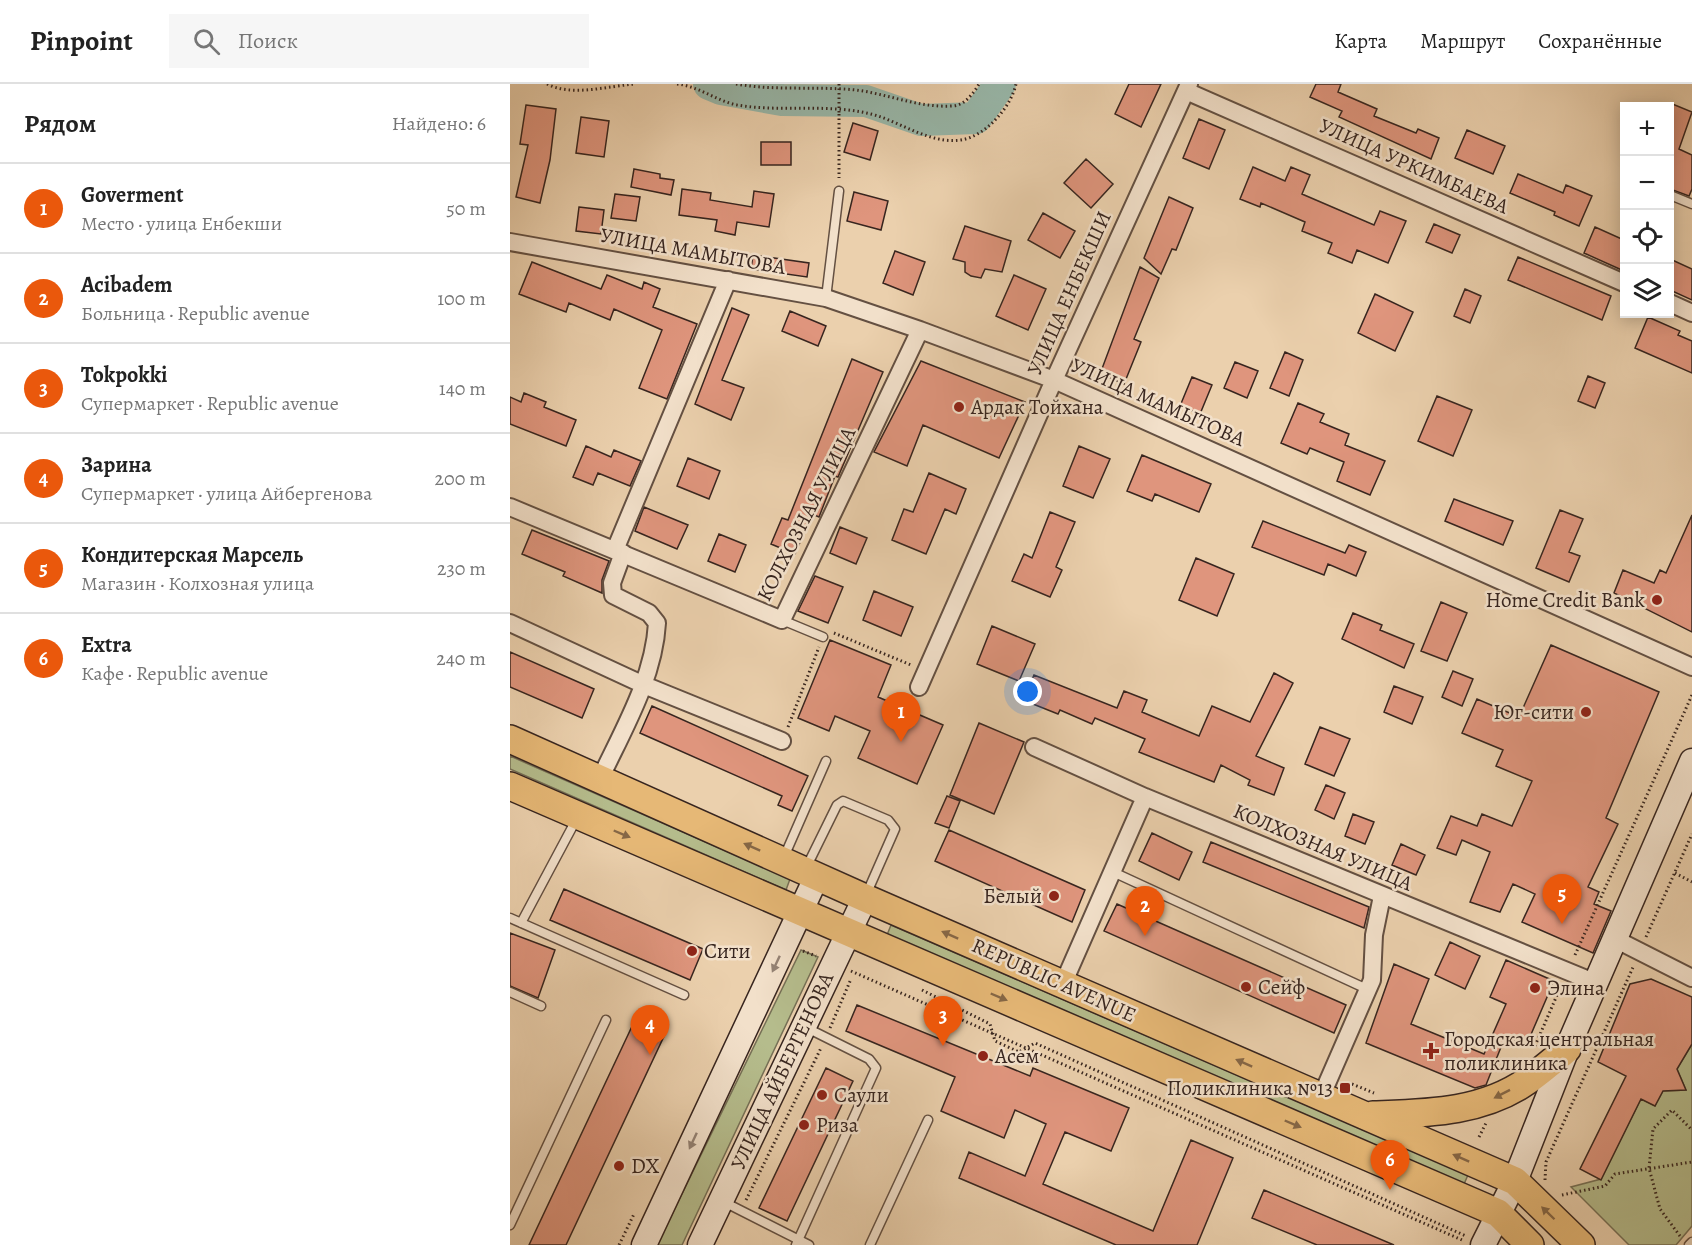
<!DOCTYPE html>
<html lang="ru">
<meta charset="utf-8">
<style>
body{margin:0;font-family:Alegreya,serif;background:#f6f6f6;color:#222}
.controls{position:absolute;right:18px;top:18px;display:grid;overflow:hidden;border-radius:0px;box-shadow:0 3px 15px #0003}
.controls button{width:54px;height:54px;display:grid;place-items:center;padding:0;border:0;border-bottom:2px solid #e0e0e0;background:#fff;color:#222;font:30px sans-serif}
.you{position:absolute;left:518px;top:608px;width:21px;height:21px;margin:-15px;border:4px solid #fff;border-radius:50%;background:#1a73e8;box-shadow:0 0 0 9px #1a73e833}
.badge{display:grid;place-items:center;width:39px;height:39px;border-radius:50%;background:#ea580c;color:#fff;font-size:20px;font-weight:700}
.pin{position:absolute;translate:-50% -50px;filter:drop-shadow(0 2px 3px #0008)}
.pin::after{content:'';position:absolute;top:32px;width:21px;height:18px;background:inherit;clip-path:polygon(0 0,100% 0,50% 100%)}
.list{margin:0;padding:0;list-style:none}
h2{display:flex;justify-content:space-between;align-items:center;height:78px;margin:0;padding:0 24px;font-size:26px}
h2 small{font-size:20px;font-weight:400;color:#767676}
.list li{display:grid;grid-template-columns:39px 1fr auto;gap:18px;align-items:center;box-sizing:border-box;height:90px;padding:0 24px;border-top:2px solid #e0e0e0}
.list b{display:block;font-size:22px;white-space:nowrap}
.list p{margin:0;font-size:20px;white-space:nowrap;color:#767676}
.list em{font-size:20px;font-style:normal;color:#767676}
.icon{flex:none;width:33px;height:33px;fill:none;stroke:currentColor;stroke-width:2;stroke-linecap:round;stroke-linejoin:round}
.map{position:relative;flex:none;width:1182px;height:1161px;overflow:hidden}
header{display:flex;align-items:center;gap:36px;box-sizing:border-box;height:84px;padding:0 30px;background:#fff;border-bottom:2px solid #e0e0e0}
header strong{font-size:28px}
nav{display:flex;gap:33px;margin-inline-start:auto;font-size:21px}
.search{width:420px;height:54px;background:#f6f6f6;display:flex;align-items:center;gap:15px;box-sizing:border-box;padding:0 21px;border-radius:0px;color:#767676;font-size:22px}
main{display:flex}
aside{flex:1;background:#fff}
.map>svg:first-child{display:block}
</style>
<header>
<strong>Pinpoint</strong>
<div class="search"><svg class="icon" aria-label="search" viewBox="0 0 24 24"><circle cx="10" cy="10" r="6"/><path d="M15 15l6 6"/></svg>Поиск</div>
<nav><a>Карта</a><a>Маршрут</a><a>Сохранённые</a></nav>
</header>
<main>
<aside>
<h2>Рядом<small>Найдено: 6</small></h2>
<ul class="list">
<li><span class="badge">1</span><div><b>Goverment</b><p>Место · улица Енбекши</p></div><em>50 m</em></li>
<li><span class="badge">2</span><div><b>Acibadem</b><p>Больница · Republic avenue</p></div><em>100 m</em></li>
<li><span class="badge">3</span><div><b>Tokpokki</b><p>Супермаркет · Republic avenue</p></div><em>140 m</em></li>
<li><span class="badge">4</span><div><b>Зарина</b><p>Супермаркет · улица Айбергенова</p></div><em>200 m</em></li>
<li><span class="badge">5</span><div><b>Кондитерская Марсель</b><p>Магазин · Колхозная улица</p></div><em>230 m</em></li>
<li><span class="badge">6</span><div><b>Extra</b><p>Кафе · Republic avenue</p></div><em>240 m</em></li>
</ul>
</aside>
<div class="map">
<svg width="1182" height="1161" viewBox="0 0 1182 1161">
<rect width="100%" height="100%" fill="#ebd0ad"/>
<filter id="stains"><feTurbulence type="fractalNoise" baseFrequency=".00333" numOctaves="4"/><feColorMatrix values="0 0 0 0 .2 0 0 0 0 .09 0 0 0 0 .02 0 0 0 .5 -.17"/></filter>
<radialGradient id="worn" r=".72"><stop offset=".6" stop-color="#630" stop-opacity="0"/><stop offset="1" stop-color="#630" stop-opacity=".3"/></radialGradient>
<path fill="#b5bc8c" stroke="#767056" stroke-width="1.5" d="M0,672L280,795L276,806L0,685Z
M381,841L958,1091L954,1100L377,851Z
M291,866L308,873L172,1161H147Z
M1182,960V1142L1166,1161H1119L1061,1103L1091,1095L1131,1015L1145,1022L1153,1007L1176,1006L1167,985Z"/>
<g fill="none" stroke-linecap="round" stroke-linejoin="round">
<path stroke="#98b7a9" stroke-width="32" d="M199,0L211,5L272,16L356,17L411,36L466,34L490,0"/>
</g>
<path fill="#df957d" stroke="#37251f" stroke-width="1.5" d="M619,0H651L631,43L605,30Z
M806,0H831L828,8L867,25L864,32L906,49L908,45L929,54L921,75L829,33L832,27L800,13Z
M1160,19L1182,28L1169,65L1182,71V105L1179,112L1160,105Z
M16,21L46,25L40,76L30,119L6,113L18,61L10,60Z
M71,33L99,37L94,73L66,69Z
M689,35L715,46L699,85L673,74Z
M343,39L368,47L360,76L334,68Z
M957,46L995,62L983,90L945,74Z
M251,58H281V81H251Z
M576,75L603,100L581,124L554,99Z
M743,83L775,97L781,83L800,91L792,110L864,141L870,127L896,137L878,179L847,166L842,179L818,169L822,159L792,147L795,138L751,119L750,123L730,115Z
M124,85L150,90V94L164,96L161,111L121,103Z
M1008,90L1053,109L1056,101L1082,112L1069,142L1044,131L1045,128L1000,109Z
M172,105L201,109L200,116L242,123L244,107L264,110L259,143L227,138L225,151L205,147L207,136L169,131Z
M344,108L378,117L371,146L337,137Z
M105,110L130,113L126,137L101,134Z
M659,113L683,124L666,166L662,165L651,190L634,174Z
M69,123L94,126L91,150L66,147Z
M533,129L565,147L550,174L518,156Z
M924,140L950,151L942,169L916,158Z
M455,142L501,157L492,188L475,185L471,194L461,192L455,188V178L443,175Z
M1085,143L1114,156V187L1074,169Z
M385,167L415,178L403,211L373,199Z
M243,171L299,179L297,193L241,185Z
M1008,173L1101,212L1092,236L998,196Z
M1160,175L1182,185V216L1160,206Z
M22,178L91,205L97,191L132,205L134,198L150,205L143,223L187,240L157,315L129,304L152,246L104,225L100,236L59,219L56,228L9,210Z
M630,183L649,194L624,255L631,258L614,300L590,290Z
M504,191L536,205L518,246L486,232Z
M955,205L971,212L960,239L944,232Z
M865,210L903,228L885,267L848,249Z
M222,224L239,231L212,296L234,304L221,336L185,320Z
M280,227L316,242L308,262L272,247Z
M1138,233L1170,247L1168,251L1182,257V289L1125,264Z
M775,268L793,276L779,312L760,304Z
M342,275L373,288L328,393L325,392L309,433L302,430L285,470L261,460L272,434L278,436Z
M411,277L515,318L489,374L413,341L397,382L364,368Z
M725,278L748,287L737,314L714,304Z
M1078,292L1095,299L1085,324L1068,317Z
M682,293L702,301L690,330L670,322Z
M14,309L36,318L34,323L66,336L56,362L0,340V313L11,318Z
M927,312L962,326L943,372L908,357Z
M788,319L814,330L810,338L839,350L835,361L875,377L860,411L827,397L834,378L800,364L797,370L771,359Z
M76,362L101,373L104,366L131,377L120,402L88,389L83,401L63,393Z
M569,362L600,375L583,414L553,402Z
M632,371L701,400L689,428L645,410L642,417L617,407Z
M178,374L210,387L199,415L167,402Z
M419,389L456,405L446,430L435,425L416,470L382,456L394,425L403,428Z
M944,415L1003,437L993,461L935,437Z
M134,423L178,441L167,465L125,447Z
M1050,426L1073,435L1059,468L1070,472L1059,498L1026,484Z
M540,428L565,438L546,483L552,486L540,513L502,497L514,470L522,474Z
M1182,431V548L1104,509L1113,486L1144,499L1150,486L1156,489Z
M753,437L835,469L839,461L856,468L846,492L818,480L814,491L742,463Z
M330,443L357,454L346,480L320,469Z
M22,446L99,477L92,496V509L53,492L55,488L12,470Z
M209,450L236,461L225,488L198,477Z
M686,474L724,490L707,532L669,516Z
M305,492L333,503L318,539L288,527Z
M364,507L403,523L391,552L353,536Z
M931,518L957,529L937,577L911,567Z
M843,529L872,541L870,546L904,560L894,584L832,555Z
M482,542L525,560L509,597L467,580Z
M320,556L381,581L368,613L433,641L407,700L348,674L360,647L325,632L319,647L288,634Z
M1041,561L1149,608L1096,734L1108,740L1078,803L1089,808L1084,820L1101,827L1083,869L1012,838L1025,810L1003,800L990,828L960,818L980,768L952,756L946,771L927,764L941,732L967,742L972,730L1002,742L1022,697L986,682L993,666L952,649L967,615L1009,633Z
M0,568L84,605L72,634L0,603Z
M943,587L963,595L952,622L932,613Z
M764,589L783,599L746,672L774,684L764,711L738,701L740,696L711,681L704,698L629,668L635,655L585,634L582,640L550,626L548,630L513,616L524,591L607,624L614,607L637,616L632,628L689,652L702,622L740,638Z
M884,602L913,613L902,640L874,628Z
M142,622L298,692L282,727L268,721L272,712L130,649Z
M469,639L514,658L484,730L440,711Z
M810,643L840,655L824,692L795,680Z
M816,701L835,709L824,735L805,726Z
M437,712L450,717L439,744L425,739Z
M843,730L864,738L855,760L835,752Z
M439,746L575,806L562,838L425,777Z
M642,749L682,768L669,796L629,777Z
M701,758L859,823L854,844L693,778Z
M891,760L915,771L906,791L882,781Z
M54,805L193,865L180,896L40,836Z
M607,820L836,921L824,949L594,847Z
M0,849L45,866L28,914L0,902Z
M940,858L970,872L955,905L925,891Z
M996,876L1044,897L1016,962L995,953L976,1001L965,1004L856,959L884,880L919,895L901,940L974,970L996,920L980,913Z
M1141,895L1182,913V960L1167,985L1176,1006L1153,1007L1145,1022L1131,1015L1091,1096L1070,1085L1116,992L1088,978L1120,900Z
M347,921L520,992L523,984L619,1024L601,1067L555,1048L533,1100L643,1147L681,1056L723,1074L687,1161H606L449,1094L459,1068L515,1092L536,1040L505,1026L494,1054L431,1027L445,993L336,947Z
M125,936L155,950L56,1161H19Z
M316,984L343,997L277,1137L249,1124Z
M754,1106L884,1161H807L742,1134Z"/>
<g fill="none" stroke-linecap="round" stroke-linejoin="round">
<g stroke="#645042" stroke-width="11">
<path id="lane" d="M1160,111L1182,120
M316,214L329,107
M272,536L313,553
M274,773L316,677
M296,784L327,721L333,717L378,736L385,745L356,811
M603,788L859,906
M0,834L174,911
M11,839L66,736
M0,908L31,922
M214,1118L299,1161
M0,1141L96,936
M286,1161L366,984L359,975L297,944
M360,1161L418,1036
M1179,1161L1182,1158"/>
</g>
<g stroke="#645042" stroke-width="20">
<path id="street" d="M676,7L1114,199
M0,158L316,214L410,246L544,296L1182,583
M1160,219L1182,229
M0,423L272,536L410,246
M105,466L218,196
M0,539L134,601L272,657
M409,603L544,296L679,0
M524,663L635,713L1086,899
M90,695C113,646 144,594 147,539L139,529L103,511L102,499L113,469
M1105,855L1182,894
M553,900L635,713
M811,1013L862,896L864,851L872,812"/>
</g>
<g stroke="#37251f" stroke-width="27">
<path id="secondary" d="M134,1161L307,792
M190,1161L355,814
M973,1161L1005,1097L1057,965L1182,677"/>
</g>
<g stroke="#37251f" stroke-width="30">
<path id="primary" d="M0,655L355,814L1005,1097L1071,1161
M0,702L988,1129L1020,1161
M863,1031C916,1029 971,1029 1017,997C1031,987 1044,976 1057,965"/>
</g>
<path stroke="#37251f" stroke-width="3" stroke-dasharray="1.5 3" stroke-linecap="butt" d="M37,0C62,13 98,2 125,0
M167,0C188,2 207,17 227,21C274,29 322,18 368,32C395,41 422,60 451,56C476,52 501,23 506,0
M226,0C266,7 306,2 346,6C378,10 409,24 442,22C454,22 463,10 469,0
M329,30V94
M324,549L401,581
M278,643L309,563
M1165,789L1182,798
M1136,853L1182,750
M293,867L306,872
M1065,871L1182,611
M341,887L952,1156
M412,906L480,940L485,957L509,968L525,959L956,1152
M320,944L341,895
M1025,962L1051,902
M842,1000L864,1009
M969,1053L976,1039
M1035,1096L1036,1078L1124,881
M1052,1111L1095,1102L1105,1090L1182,1078
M236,1116L311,964
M1170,1152L1150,1125L1139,1084L1143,1045L1162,1026L1182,1046
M109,1161L124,1130"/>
<use href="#lane" stroke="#f2e0ca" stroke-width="8"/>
<use href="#street" stroke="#f2e0ca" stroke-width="16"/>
<use href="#secondary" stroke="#f2e0ca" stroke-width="24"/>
<use href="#primary" stroke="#e6b876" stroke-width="27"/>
<path stroke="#37251f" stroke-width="3" stroke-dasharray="1.5 3" stroke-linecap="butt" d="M329,0V30"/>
</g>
<defs><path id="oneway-solid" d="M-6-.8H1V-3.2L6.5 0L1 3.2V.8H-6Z" transform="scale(1.5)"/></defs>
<g fill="#866746">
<use href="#oneway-solid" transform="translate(112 750) rotate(23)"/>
<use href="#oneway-solid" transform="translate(242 763) rotate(-156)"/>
<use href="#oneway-solid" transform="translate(440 851) rotate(-156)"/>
<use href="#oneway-solid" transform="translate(489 913) rotate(23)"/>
<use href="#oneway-solid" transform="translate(734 979) rotate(-156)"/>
<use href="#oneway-solid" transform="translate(992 1010) rotate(153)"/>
<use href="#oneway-solid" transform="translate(783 1040) rotate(23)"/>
<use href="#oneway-solid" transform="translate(951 1074) rotate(-156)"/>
<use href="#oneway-solid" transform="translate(1038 1129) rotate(-136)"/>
</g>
<g fill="#948274">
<use href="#oneway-solid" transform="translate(266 880) rotate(115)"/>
<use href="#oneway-solid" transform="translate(183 1057) rotate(115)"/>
</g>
<g fill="#8f2418" stroke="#f2e0ca" stroke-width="2">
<circle cx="449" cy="323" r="6"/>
<circle cx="1147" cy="516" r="6"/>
<circle cx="1076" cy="628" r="6"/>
<circle cx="544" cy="812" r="6"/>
<circle cx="182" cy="867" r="6"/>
<circle cx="736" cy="903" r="6"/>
<circle cx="1025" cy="904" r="6"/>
<path d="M918 958h6v6h6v6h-6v6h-6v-6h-6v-6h6z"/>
<circle cx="473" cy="972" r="6"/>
<rect x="829" y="998" width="12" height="12" rx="3"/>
<circle cx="312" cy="1011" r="6"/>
<circle cx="294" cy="1041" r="6"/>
<circle cx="109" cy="1082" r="6"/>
</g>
<g text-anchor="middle" stroke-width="5" stroke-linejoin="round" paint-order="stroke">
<g font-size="21" fill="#37251f" stroke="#f2e0ca">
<text transform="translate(904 82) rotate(24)" y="7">УЛИЦА УРКИМБАЕВА</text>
<text transform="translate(183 167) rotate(10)" y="7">УЛИЦА МАМЫТОВА</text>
<text transform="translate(559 209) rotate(-66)" y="7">УЛИЦА ЕНБЕКШИ</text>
<text transform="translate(648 318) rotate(24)" y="7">УЛИЦА МАМЫТОВА</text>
<text transform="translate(296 430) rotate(-63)" y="7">КОЛХОЗНАЯ УЛИЦА</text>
<text transform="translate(813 763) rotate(23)" y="7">КОЛХОЗНАЯ УЛИЦА</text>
<text transform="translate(544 896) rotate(24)" y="7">REPUBLIC AVENUE</text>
<text transform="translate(272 987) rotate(-65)" y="7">УЛИЦА АЙБЕРГЕНОВА</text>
</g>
<g font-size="21" fill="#37251f" stroke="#f2e0ca" text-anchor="start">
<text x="461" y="330">Ардак Тойхана</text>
<text x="1135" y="523" text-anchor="end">Home Credit Bank</text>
<text x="1064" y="635" text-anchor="end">Юг-сити</text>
<text x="532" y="819" text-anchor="end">Белый</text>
<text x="194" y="874">Сити</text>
<text x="748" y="910">Сейф</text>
<text x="1037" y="911">Элина</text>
<text x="934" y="962">Городская центральная<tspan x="934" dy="24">поликлиника</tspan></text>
<text x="485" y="979">Асем</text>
<text x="823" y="1011" text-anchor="end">Поликлиника №13</text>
<text x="324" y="1018">Саули</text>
<text x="306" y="1048">Риза</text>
<text x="121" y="1089">DX</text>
</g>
</g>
<rect width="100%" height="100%" filter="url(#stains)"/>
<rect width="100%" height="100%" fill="url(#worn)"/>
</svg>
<div class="controls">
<button>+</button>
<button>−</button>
<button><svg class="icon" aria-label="locate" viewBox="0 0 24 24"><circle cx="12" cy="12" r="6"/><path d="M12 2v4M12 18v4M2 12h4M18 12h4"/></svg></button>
<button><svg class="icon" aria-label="layers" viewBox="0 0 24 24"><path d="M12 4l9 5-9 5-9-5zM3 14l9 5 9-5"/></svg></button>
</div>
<div class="you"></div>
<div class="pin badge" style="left:391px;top:658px">1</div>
<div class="pin badge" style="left:635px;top:852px">2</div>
<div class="pin badge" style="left:433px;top:962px">3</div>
<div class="pin badge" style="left:140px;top:971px">4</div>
<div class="pin badge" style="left:1052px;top:840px">5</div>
<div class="pin badge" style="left:880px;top:1106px">6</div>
</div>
</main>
